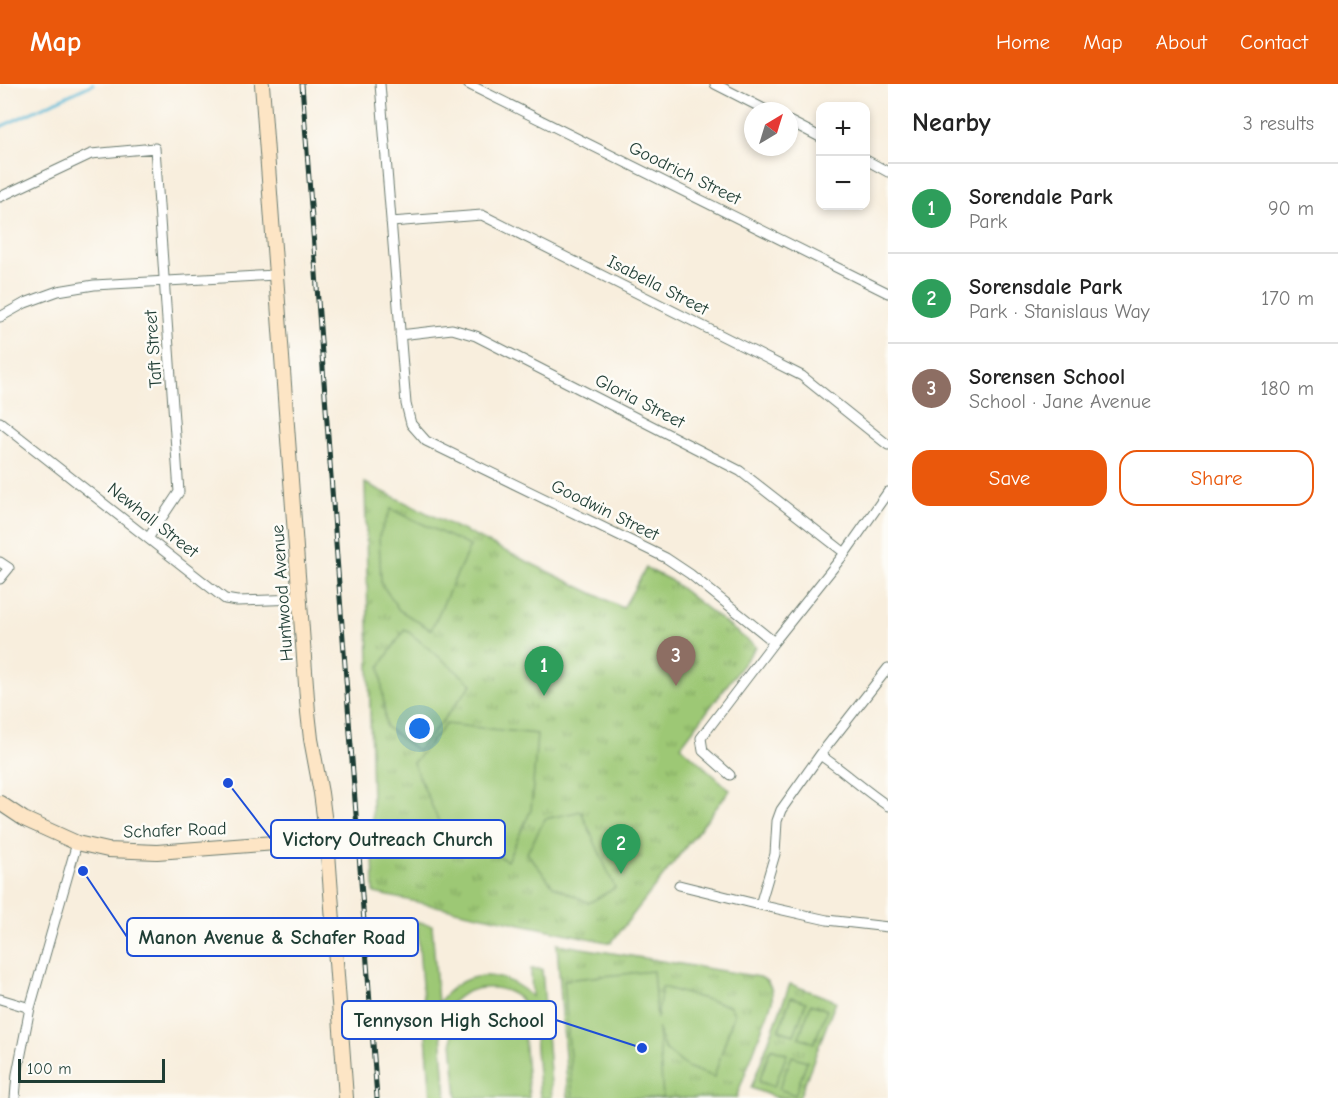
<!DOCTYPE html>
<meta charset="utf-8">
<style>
body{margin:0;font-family:"Comic Neue",sans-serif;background:#f6f6f6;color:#222}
.controls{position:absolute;right:18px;top:18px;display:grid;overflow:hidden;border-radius:12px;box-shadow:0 3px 9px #0003}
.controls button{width:54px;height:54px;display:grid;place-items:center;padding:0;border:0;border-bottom:2px solid #e0e0e0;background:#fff;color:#222;font:30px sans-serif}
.compass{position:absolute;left:744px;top:18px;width:54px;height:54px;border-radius:50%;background:#fff;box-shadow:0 3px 9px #0003;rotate:38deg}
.scale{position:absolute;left:18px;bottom:15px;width:147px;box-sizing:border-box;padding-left:6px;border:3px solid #1f3d34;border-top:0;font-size:16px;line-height:21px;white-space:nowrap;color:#1f3d34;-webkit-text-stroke:4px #fdfcf7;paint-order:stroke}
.you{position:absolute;left:420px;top:645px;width:21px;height:21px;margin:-15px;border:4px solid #fff;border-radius:50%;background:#1a73e8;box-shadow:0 0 0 9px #1a73e833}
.badge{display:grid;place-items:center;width:39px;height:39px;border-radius:50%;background:#ea580c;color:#fff;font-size:20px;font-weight:700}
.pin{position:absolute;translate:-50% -50px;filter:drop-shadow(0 2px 3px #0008)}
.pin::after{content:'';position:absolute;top:32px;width:21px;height:18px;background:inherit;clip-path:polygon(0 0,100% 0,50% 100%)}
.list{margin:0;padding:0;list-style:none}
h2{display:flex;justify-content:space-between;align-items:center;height:78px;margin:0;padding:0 24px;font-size:26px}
h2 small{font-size:20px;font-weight:400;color:#767676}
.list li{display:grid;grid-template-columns:39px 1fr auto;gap:18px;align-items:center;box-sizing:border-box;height:90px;padding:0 24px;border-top:2px solid #e0e0e0}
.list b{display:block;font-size:22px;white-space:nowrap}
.list p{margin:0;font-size:20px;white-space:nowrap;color:#767676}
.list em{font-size:20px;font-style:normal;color:#767676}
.actions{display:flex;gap:12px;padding:18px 24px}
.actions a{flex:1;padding:14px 0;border:2px solid #ea580c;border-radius:18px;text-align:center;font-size:21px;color:#ea580c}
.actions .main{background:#ea580c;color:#fff}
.map{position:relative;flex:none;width:888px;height:1014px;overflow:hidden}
header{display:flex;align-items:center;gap:36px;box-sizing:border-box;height:84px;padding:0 30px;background:#ea580c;color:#fff}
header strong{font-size:28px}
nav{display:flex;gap:33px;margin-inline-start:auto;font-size:21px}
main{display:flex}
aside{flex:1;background:#fff}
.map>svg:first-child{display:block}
</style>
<header>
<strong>Map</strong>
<nav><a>Home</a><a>Map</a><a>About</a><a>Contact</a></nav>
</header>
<main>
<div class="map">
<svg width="888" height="1014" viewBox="0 0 888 1014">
<defs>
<pattern id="grass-tufts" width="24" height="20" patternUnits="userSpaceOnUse" patternTransform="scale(1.5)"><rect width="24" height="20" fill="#9dc874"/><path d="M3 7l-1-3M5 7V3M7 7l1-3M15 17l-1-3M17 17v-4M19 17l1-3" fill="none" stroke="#7fa460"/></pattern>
</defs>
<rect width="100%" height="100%" fill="#fdfcf7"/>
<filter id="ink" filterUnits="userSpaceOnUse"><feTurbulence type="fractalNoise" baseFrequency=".0167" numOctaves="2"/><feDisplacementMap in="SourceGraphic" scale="12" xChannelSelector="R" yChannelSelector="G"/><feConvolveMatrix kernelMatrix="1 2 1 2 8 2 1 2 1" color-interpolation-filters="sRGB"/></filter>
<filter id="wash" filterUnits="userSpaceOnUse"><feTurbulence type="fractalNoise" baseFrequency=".008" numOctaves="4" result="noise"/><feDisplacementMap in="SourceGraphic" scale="24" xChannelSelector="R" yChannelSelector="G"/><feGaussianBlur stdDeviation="1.35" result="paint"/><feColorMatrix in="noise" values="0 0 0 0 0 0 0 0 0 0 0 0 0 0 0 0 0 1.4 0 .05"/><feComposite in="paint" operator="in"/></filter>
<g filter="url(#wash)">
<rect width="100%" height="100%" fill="#f8eedd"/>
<path fill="url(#grass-tufts)" stroke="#5e8254" stroke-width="1.5" d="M365,399L623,524L646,484L670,496L756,563L681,662L730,706L611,859L374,809Z
M557,860L760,893C771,898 773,906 772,918L736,1014H568Z
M790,900L836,917L799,1014H777L751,1004Z"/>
<path fill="#9dc874" stroke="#5e8254" stroke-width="1.5" d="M391,425L470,462L431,546L399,526L381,499L379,452Z
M405,545L472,600L418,667L386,643L380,582Z
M446,640L537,650L531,726L507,777L439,738L413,679Z
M581,727L615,804L589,819L553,802L527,769L545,735Z
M417,838L432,841L438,919C443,913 448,907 455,902C480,884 512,892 532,913L531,885H542L552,1014H540L534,940C532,933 529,925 524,919C506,899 473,899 454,917C446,924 443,936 441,947L446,1014H431Z
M653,887L657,935L662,903L730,922L734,930L714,993L687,983L664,964L658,944L663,1014H573L564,896Z
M791,913L806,918L794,951L779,946Z
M811,920L827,926L814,959L799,953Z
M523,940L529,1014H457L451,945Z
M771,964L787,970L774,1003L759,997Z
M792,972L807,977L795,1011L779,1005Z"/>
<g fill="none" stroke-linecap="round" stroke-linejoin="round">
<path stroke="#59b9d7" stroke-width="3" d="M0,43L93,0"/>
</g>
</g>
<g filter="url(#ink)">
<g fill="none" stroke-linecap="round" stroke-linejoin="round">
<g stroke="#6b7b6f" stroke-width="11">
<path id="street" d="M380,0L406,320L411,340L426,357L666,474L690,490L774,558
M468,0L888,209
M715,0L768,27
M789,37L820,53
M866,76L888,88
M0,113L91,70L155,64L179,408L149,453
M391,138L482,131L802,292L888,361
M0,233L25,219L58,207L94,201L276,191
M400,251L452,245L476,252L740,387L845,469
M0,338L225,515L237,517L300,515
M0,478L9,484L0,495
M820,671C844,687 864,706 888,722
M730,691L703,667L701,654L774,558L845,469L888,408
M679,801L760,821L827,836L888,843
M760,821L775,770L777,737L781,726L820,671L888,584
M0,915L30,924
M15,1014L17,990L30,924L77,759"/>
</g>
<g stroke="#6b7b6f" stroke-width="16">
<path id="secondary" d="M262,0L308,628L311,655L321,709L327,755L346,1014
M0,719L24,735L77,759L108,766L157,768L327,755"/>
</g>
<use href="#street" stroke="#fff" stroke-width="9"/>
<use href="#secondary" stroke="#fde5c5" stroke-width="14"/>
<g stroke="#1f3d34" stroke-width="5">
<path id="rail" d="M302,0L377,1014"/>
</g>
<use href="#rail" stroke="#fdfcf7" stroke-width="3" stroke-dasharray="9" stroke-linecap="butt"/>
</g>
</g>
<g text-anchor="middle" stroke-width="5" stroke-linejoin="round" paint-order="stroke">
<g font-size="18" fill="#1f3d34" stroke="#fdfcf7">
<text transform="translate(685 89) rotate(26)" y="6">Goodrich Street</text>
<text transform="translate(658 201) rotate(27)" y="6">Isabella Street</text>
<text transform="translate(153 265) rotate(-94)" y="6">Taft Street</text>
<text transform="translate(640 317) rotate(27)" y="6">Gloria Street</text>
<text transform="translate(605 426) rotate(26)" y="6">Goodwin Street</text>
<text transform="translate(153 436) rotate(38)" y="6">Newhall Street</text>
<text transform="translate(282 509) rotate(-94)" y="6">Huntwood Avenue</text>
<text transform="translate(175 746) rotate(-2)" y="6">Schafer Road</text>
</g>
</g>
<path fill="none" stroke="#1d4ed8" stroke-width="2" d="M228 699L271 755M83 787L127 853M642 964L556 936"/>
<g fill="#1d4ed8" stroke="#fdfcf7" stroke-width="2">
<circle cx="228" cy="699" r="6"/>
<circle cx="83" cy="787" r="6"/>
<circle cx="642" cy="964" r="6"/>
</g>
<g fill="#fdfcf7" stroke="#1d4ed8" stroke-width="2">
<rect x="271" y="736" width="234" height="38" rx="6"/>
<rect x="127" y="834" width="291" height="38" rx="6"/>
<rect x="342" y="917" width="214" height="38" rx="6"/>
</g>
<g font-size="20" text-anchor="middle" font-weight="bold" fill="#1f3d34">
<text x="388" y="762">Victory Outreach Church</text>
<text x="272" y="860">Manon Avenue &amp; Schafer Road</text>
<text x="449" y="943">Tennyson High School</text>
</g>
</svg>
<div class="controls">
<button>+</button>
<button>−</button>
</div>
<svg class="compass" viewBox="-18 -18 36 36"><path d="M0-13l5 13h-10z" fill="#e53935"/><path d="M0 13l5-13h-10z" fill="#767676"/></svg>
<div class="scale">100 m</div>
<div class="you"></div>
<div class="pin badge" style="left:544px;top:612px;background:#2e9e5b">1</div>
<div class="pin badge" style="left:621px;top:790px;background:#2e9e5b">2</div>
<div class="pin badge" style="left:676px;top:602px;background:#8d6e63">3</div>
</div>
<aside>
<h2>Nearby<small>3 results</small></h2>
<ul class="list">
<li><span class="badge" style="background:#2e9e5b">1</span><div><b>Sorendale Park</b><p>Park</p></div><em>90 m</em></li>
<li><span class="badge" style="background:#2e9e5b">2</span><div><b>Sorensdale Park</b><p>Park · Stanislaus Way</p></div><em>170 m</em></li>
<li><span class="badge" style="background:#8d6e63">3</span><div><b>Sorensen School</b><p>School · Jane Avenue</p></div><em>180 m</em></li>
</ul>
<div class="actions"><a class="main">Save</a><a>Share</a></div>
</aside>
</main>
